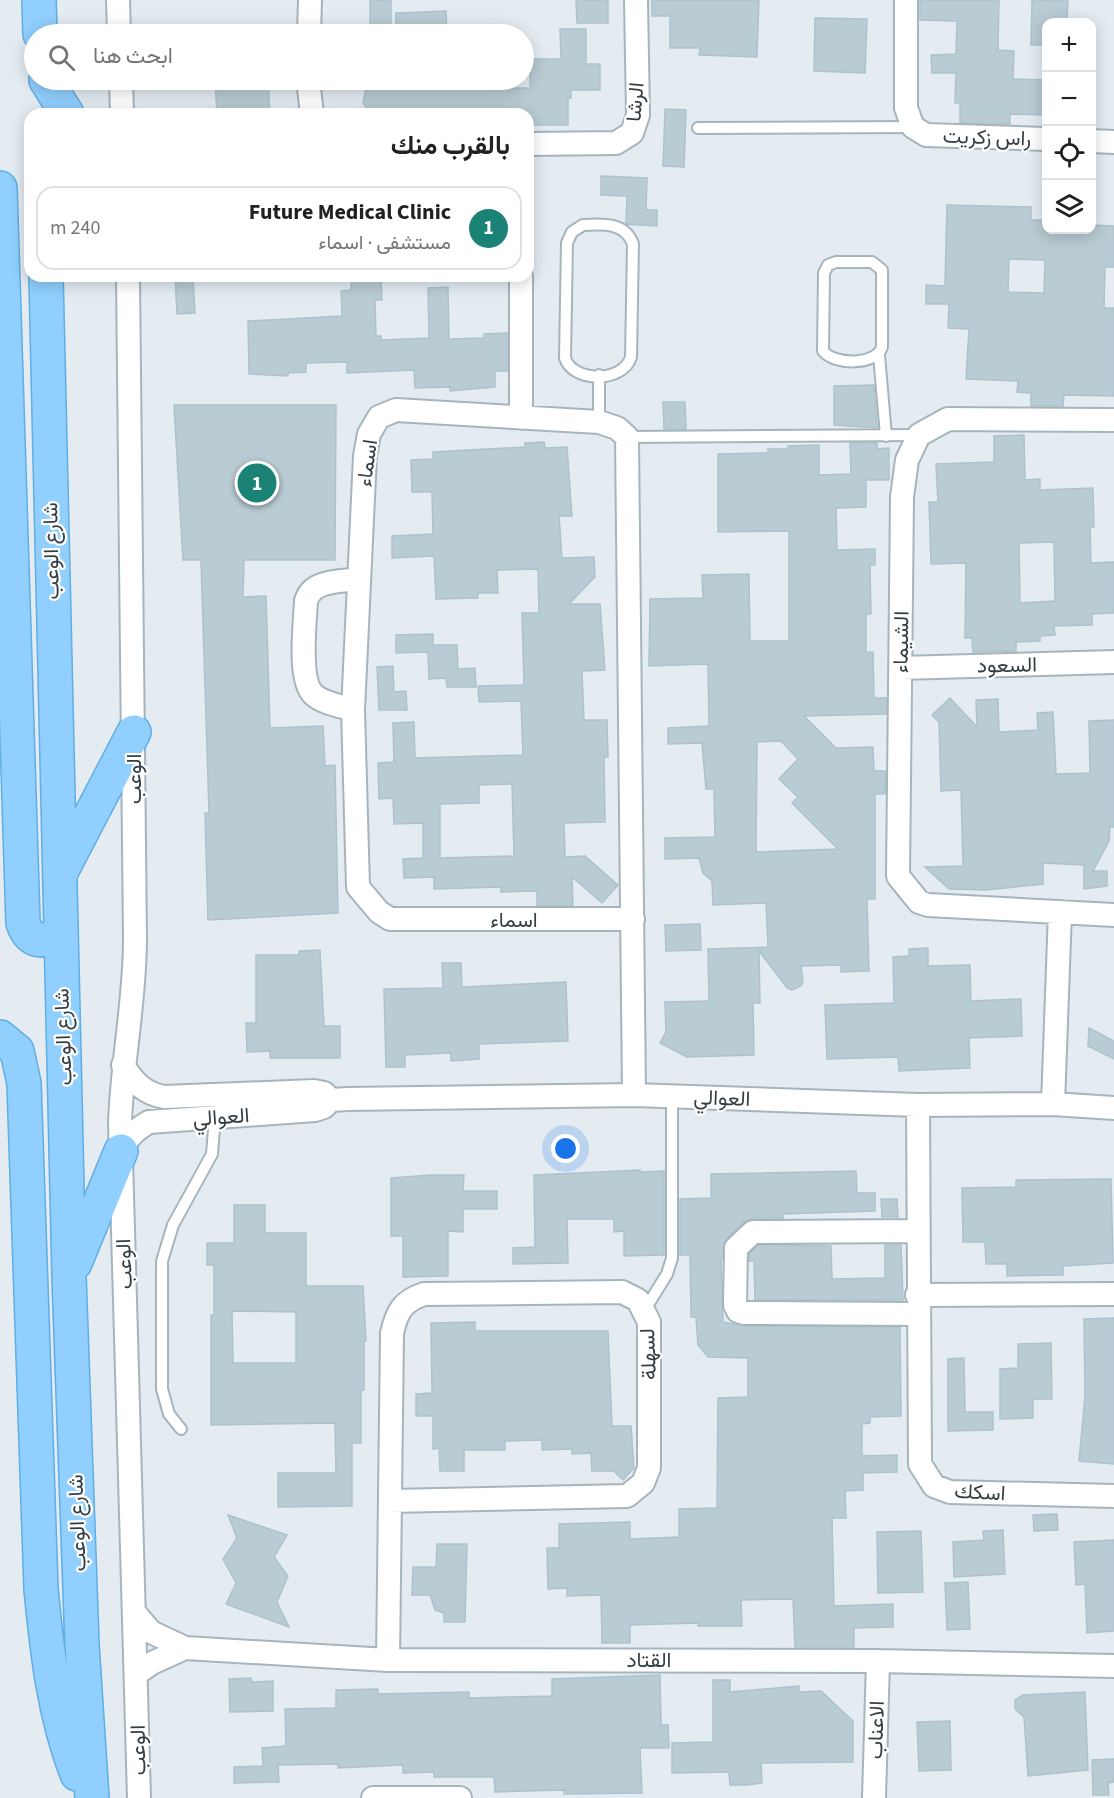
<!DOCTYPE html>
<html lang="ar">
<meta charset="utf-8">
<style>
body{margin:0;font-family:"Source Sans 3",Vazirmatn,sans-serif;background:#f6f6f6;color:#202124;direction:rtl}
.controls{position:absolute;right:18px;top:18px;display:grid;overflow:hidden;border-radius:12px;box-shadow:0 3px 15px #0003}
.controls button{width:54px;height:54px;display:grid;place-items:center;padding:0;border:0;border-bottom:2px solid #e0e0e0;background:#fff;color:#202124;font:30px sans-serif}
.you{position:absolute;left:566px;top:1149px;width:21px;height:21px;margin:-15px;border:4px solid #fff;border-radius:50%;background:#1a73e8;box-shadow:0 0 0 9px #1a73e833}
.badge{display:grid;place-items:center;width:39px;height:39px;border-radius:50%;background:#1a8376;color:#fff;font-size:20px;font-weight:700}
.pin{position:absolute;translate:-50% -50%;border:3px solid #fff;box-shadow:0 2px 6px #0006}
.list{margin:0;padding:0;list-style:none}
h2{display:flex;justify-content:space-between;align-items:center;height:78px;margin:0;padding:0 24px;font-size:26px}
h2 small{font-size:20px;font-weight:400;color:#757577}
.list li{display:grid;grid-template-columns:39px 1fr auto;gap:18px;align-items:center;box-sizing:border-box;height:84px;margin:0 12px 12px;padding:0 12px;border:2px solid #e0e0e0;border-radius:18px}
.list b{display:block;font-size:22px;white-space:nowrap}
.list p{margin:0;font-size:20px;white-space:nowrap;color:#757577}
.list em{font-size:20px;font-style:normal;color:#757577}
.icon{flex:none;width:33px;height:33px;fill:none;stroke:currentColor;stroke-width:2;stroke-linecap:round;stroke-linejoin:round}
.map{position:relative;flex:none;width:1114px;height:1798px;overflow:hidden;direction:ltr}
.search{position:absolute;background:#fff;box-shadow:0 3px 15px #0003;left:24px;top:24px;width:510px;height:66px;display:flex;align-items:center;gap:15px;box-sizing:border-box;padding:0 21px;border-radius:33px;color:#757577;font-size:22px}
.panel{position:absolute;background:#fff;box-shadow:0 3px 15px #0003;left:24px;top:108px;width:510px;height:174px;border-radius:18px;direction:rtl}
.map>svg:first-child{display:block}
</style>
<div class="map">
<svg width="1114" height="1798" viewBox="0 0 1114 1798">
<rect width="100%" height="100%" fill="#e4ecf2"/>
<path fill="#b9cbd3" stroke="#acc3ce" stroke-width="1.5" fill-rule="evenodd" d="M370,0H391V28H370Z
M576,0H608V23H577Z
M652,0H759L757,57L699,55L700,48H670V16H652Z
M920,0H999L998,50L1014,51L1013,79L1047,80V115L1010,114V124L960,123V103H955L956,73H932L931,55L956,54L957,21L920,20Z
M1032,0H1068L1067,22H1047V45H1031Z
M446,11L447,34H396V13Z
M815,18L867,19L865,73L814,71Z
M560,29H586V64H600V90H571V98H568V125H528V114H503V109H469V113L376,114L370,113L363,103L365,92L379,80H469V88H530V59H561Z
M215,80H268L270,114H217Z
M665,109L686,110L684,167L663,166Z
M601,176L647,178L646,210H657V226L626,224L627,196L601,195Z
M947,205L1031,207V220H1047V230H1092V225L1114,226V267H1105L1104,308H1114V396L1064,395L1063,406H1031V393L1017,392L1018,381L966,379L969,329L948,328L949,304H926V285L945,286ZM1009,259L1045,260L1044,293L1008,292Z
M175,276H193L195,313L177,314Z
M351,276H374V280L381,279L382,300H375L376,336H381V340L429,338L428,288L448,287L449,339L484,338V334L507,333V371H495V387L450,391V387L415,388L414,370L347,373V362L306,363V372L288,373V376L249,374L248,321L342,316L341,291L351,290Z
M874,385L877,428L834,425V386Z
M663,402H685L686,429H664Z
M174,405H336L335,560H244L243,597L266,596L270,728L323,726L325,766L335,765L338,913L208,920L205,813H209L201,560H183Z
M1024,435L1025,480L1040,479V490L1093,488L1094,527H1090L1091,563L1114,562V613L1092,614V625L1054,626L1055,635L1040,636V641L1016,642V651L973,652L972,638H965L966,563L931,564L929,502H938L936,464L994,462V436ZM1054,542L1055,601L1020,603L1019,543Z
M544,442L545,448L567,447L572,516H559L562,558L594,557L595,577L569,604H600L605,670L582,671L584,720H607L608,757H604L605,822L564,823L565,857L585,856L618,885L602,903L572,877L573,906H537V891L501,892V887L434,889V877L404,878L403,859L423,858V823L394,824L393,798L379,799L378,763L394,762L393,723L414,722L415,758L523,755L521,701L479,702L478,686L524,685L522,613H539L538,569L497,570L498,593H478V598L436,599L434,556L392,558V536L433,534L432,492H412L411,460L433,459V452L525,447V443ZM512,784L514,856L440,858V804L479,803V785Z
M850,443H877V449L889,448V480H866V507L836,508L837,550L875,549V565H870L871,614H866V652H873L874,698H886V714L804,716L836,748L873,747L874,771H886L885,794H875V899H867L869,971L841,972V965L801,966L803,982L801,986L792,990L787,988L759,951L760,1003H753L754,1055L687,1057L660,1043L666,1032L665,1002L709,1001L708,949L768,947L766,903L713,905L712,881L703,873L699,858L665,859V838L715,837L714,789H706L702,743L668,744V728L709,726L708,664L649,666L650,599L703,598L702,575L749,574L750,641H789V531L718,532V454L768,453V449H788V446L819,445V475L851,474ZM781,741L798,759L779,779L798,797L792,803L838,849L756,852L757,742Z
M433,634V645H457L458,669L475,668L476,687H447L446,678L429,679L428,652L396,653V635Z
M393,666L394,692L406,691L407,710H379L377,667Z
M950,698L977,727L976,700L998,699L999,732L1038,730L1037,713L1053,712L1056,774L1090,773L1089,721L1114,720V827H1110L1109,841L1093,871H1107V886L1084,889V865L1043,863V884L986,890L949,889L925,867L963,866L961,790L941,791L939,722L932,715Z
M700,924L701,950L666,951L665,925Z
M928,948V966L970,965L971,1001L1021,999L1022,1036L969,1038L970,1068L899,1071L898,1057L827,1059L825,1005L894,1003L893,957L909,956V949Z
M320,950L324,1026H340V1058H270V1051L247,1052L246,1023H256V955H299V951Z
M442,963H461L462,987L566,982L568,1041L479,1044V1059L451,1061V1053L405,1055V1067H386L384,989L443,988Z
M1089,1028L1114,1041V1059L1088,1046Z
M640,1170V1172L664,1171V1255L624,1256V1231L614,1232V1219H567L568,1263L513,1264V1248L535,1247L534,1175Z
M856,1171L857,1193H875V1211L783,1214V1218H753L744,1222L726,1239L721,1262L723,1322L744,1326L900,1327L901,1416L870,1417V1423L862,1424V1456L897,1455V1472L863,1473V1490L845,1491L846,1518H832L834,1606L893,1604V1627L854,1628V1647H795L793,1599L741,1600L742,1626H698V1623L630,1625V1643H602L601,1595L567,1596V1588L548,1589L547,1548H559V1524L630,1522V1539L679,1537V1509L717,1508L718,1398L748,1397V1358L708,1357L698,1345L696,1317H691L690,1255H680V1199L711,1198V1174Z
M432,1175H464L463,1191H497V1209H463V1232L448,1231V1276L403,1277V1236H391V1178Z
M1111,1179L1113,1263L1063,1266V1275L1007,1276V1264H986L985,1242H963L962,1188L1016,1187V1180Z
M881,1199H897L898,1217H882Z
M234,1205H265V1233H306V1286H363L366,1341H364V1390H361V1443H352V1506L278,1507V1473H336L335,1423L211,1425V1315H214V1265H207V1243H234ZM232,1311L296,1312V1363H233Z
M758,1245L831,1246L832,1279L885,1278V1245H901L903,1300H755L754,1261H749V1254Z
M1114,1318V1464L1079,1461L1085,1396L1084,1319Z
M475,1322V1331H608L612,1426H631L634,1468L623,1480L614,1471H592L591,1453L572,1454V1449L542,1450V1440L505,1441V1450H464V1471H440L439,1448L433,1449V1416H416V1394L432,1393L431,1323Z
M1051,1343L1052,1399H1033V1418L1000,1419V1369L1018,1368V1344Z
M964,1358L965,1412H993V1430L948,1431V1359Z
M1057,1514L1058,1530L1034,1531L1033,1515Z
M228,1515L287,1535L274,1557L288,1576L277,1602L289,1627L226,1604L236,1583L223,1559L237,1538Z
M1003,1530L1005,1574L954,1577L953,1542L984,1540L983,1531Z
M921,1531L923,1592L878,1593L877,1532Z
M1114,1540V1631L1087,1633L1085,1584L1076,1585L1074,1542Z
M437,1544H467L465,1622H444V1613L435,1610L430,1595H412L413,1567H436Z
M968,1582L970,1629L947,1630L945,1583Z
M660,1675L661,1725H668L669,1748H640L642,1793L564,1794V1790L495,1792L494,1777H434V1772L403,1773V1765L338,1768V1764L278,1765L279,1782L234,1783V1767L263,1766L262,1748L286,1746L285,1709L336,1708V1690L378,1689V1694L469,1692V1698L552,1696V1679Z
M251,1678L252,1682L273,1681V1711L230,1712L229,1679Z
M713,1680H730V1692L799,1686V1692L821,1691L853,1721V1762L761,1763L762,1783L746,1785H730L729,1772L672,1773V1743L713,1742Z
M1085,1692L1088,1770L1028,1776L1024,1717L1015,1709V1700L1023,1695Z
M950,1721L951,1770L919,1771L917,1722Z
M1114,1759V1782L1108,1783L1109,1795H1093L1092,1760Z"/>
<g fill="none" stroke-linecap="round" stroke-linejoin="round">
<g stroke="#a6b5bd" stroke-width="14">
<path id="service" d="M698,128L913,127
M583,225C603,224 625,222 633,244L631,357C623,383 573,383 565,358L567,243L572,232Z
M836,262H872L882,270V347C876,366 834,365 823,351L824,273L828,265Z
M879,355L886,436
M599,375V422
M627,437L919,435
M644,1311L667,1274L672,1258V1096
M181,1429L169,1414L162,1389V1261L173,1225L212,1154L215,1117"/>
</g>
<g stroke="#a6b5bd" stroke-width="26">
<path id="minor" d="M118,0L119,34
M906,0V108L913,127L926,135L1046,139
M309,34L310,0
M121,80L122,114
M308,80L312,114
M1092,141L1114,142
M528,144L616,143L632,133L638,115L636,0
M128,276L135,939C135,1001 122,1061 120,1123L139,1798
M521,276V418
M1114,420L948,419L919,435L907,460L902,497L898,876L919,902L928,905L1114,915
M900,668L1114,662
M353,710C341,706 322,703 313,694C298,679 305,623 306,601C312,580 338,582 357,579
M633,919H390L379,912L358,887L353,710L365,456L369,434L379,417L396,410L599,422L617,428L627,437L634,1095
M123,1065C134,1083 144,1093 164,1097L314,1091L324,1093L331,1100
M1053,1104L1060,912
M918,1105L920,1464L934,1486L950,1492L1114,1496
M121,1151C128,1137 135,1130 149,1122L315,1110L324,1107L331,1100L348,1099L634,1095L918,1105L1053,1104L1114,1108
M917,1295L1114,1294
M917,1314L744,1313L738,1311L735,1305L736,1248L753,1232L917,1231
M135,1613L151,1632L185,1648L388,1660L878,1661L1114,1666
M388,1660L392,1333C397,1311 403,1301 424,1294L622,1292L638,1300L649,1322V1468L643,1483L627,1496L390,1501
M136,1674L152,1663L185,1648
M373,1798H460
M874,1798L878,1661"/>
</g>
<g stroke="#60aee3" stroke-width="36">
<path id="primary" d="M39,0L40,34
M46,80L67,114
M0,188L23,923C30,943 44,944 60,933
M46,276L69,1276L82,1645L92,1798
M60,874L134,732
M0,1037L17,1051L24,1083L41,1589C47,1651 54,1715 77,1774
M75,1263L121,1151"/>
</g>
<use href="#service" stroke="#fff" stroke-width="10"/>
<use href="#minor" stroke="#fff" stroke-width="22"/>
<use href="#primary" stroke="#90cffe" stroke-width="33"/>
</g>
<g text-anchor="middle" stroke-width="4.5" stroke-linejoin="round" paint-order="stroke">
<g font-size="21" fill="#343f44" stroke="#fff">
<text transform="translate(635 102) rotate(-85)" y="7">الرشا</text>
<text transform="translate(987 137) rotate(2)" y="7">راس زكريت</text>
<text transform="translate(367 463) rotate(-82)" y="7">اسماء</text>
<text transform="translate(51 551) rotate(-91)" y="7">شارع الوعب</text>
<text transform="translate(901 642) rotate(-89)" y="7">الشيماء</text>
<text transform="translate(1007 665) rotate(-1)" y="7">السعود</text>
<text transform="translate(134 779) rotate(-90)" y="7">الوعب</text>
<text x="514" y="927">اسماء</text>
<text transform="translate(63 1037) rotate(-92)" y="7">شارع الوعب</text>
<text transform="translate(722 1098) rotate(2)" y="7">العوالي</text>
<text transform="translate(221 1117) rotate(-4)" y="7">العوالي</text>
<text transform="translate(124 1264) rotate(-92)" y="7">الوعب</text>
<text transform="translate(648 1354) rotate(-92)" y="7">لسهلة</text>
<text transform="translate(980 1492) rotate(3)" y="7">اسكك</text>
<text transform="translate(77 1523) rotate(-92)" y="7">شارع الوعب</text>
<text x="649" y="1667">القتاد</text>
<text transform="translate(876 1730) rotate(-88)" y="7">الاعناب</text>
<text transform="translate(138 1750) rotate(-91)" y="7">الوعب</text>
</g>
</g>
</svg>
<div class="controls">
<button>+</button>
<button>−</button>
<button><svg class="icon" aria-label="locate" viewBox="0 0 24 24"><circle cx="12" cy="12" r="6"/><path d="M12 2v4M12 18v4M2 12h4M18 12h4"/></svg></button>
<button><svg class="icon" aria-label="layers" viewBox="0 0 24 24"><path d="M12 4l9 5-9 5-9-5zM3 14l9 5 9-5"/></svg></button>
</div>
<div class="you"></div>
<div class="pin badge" style="left:257px;top:483px">1</div>
<div class="search"><svg class="icon" aria-label="search" viewBox="0 0 24 24"><circle cx="10" cy="10" r="6"/><path d="M15 15l6 6"/></svg>ابحث هنا</div>
<section class="panel">
<h2>بالقرب منك<small></small></h2>
<ul class="list">
<li><span class="badge">1</span><div><b>Future Medical Clinic</b><p>مستشفى · اسماء</p></div><em>240 m</em></li>
</ul>
</section>
</div>
